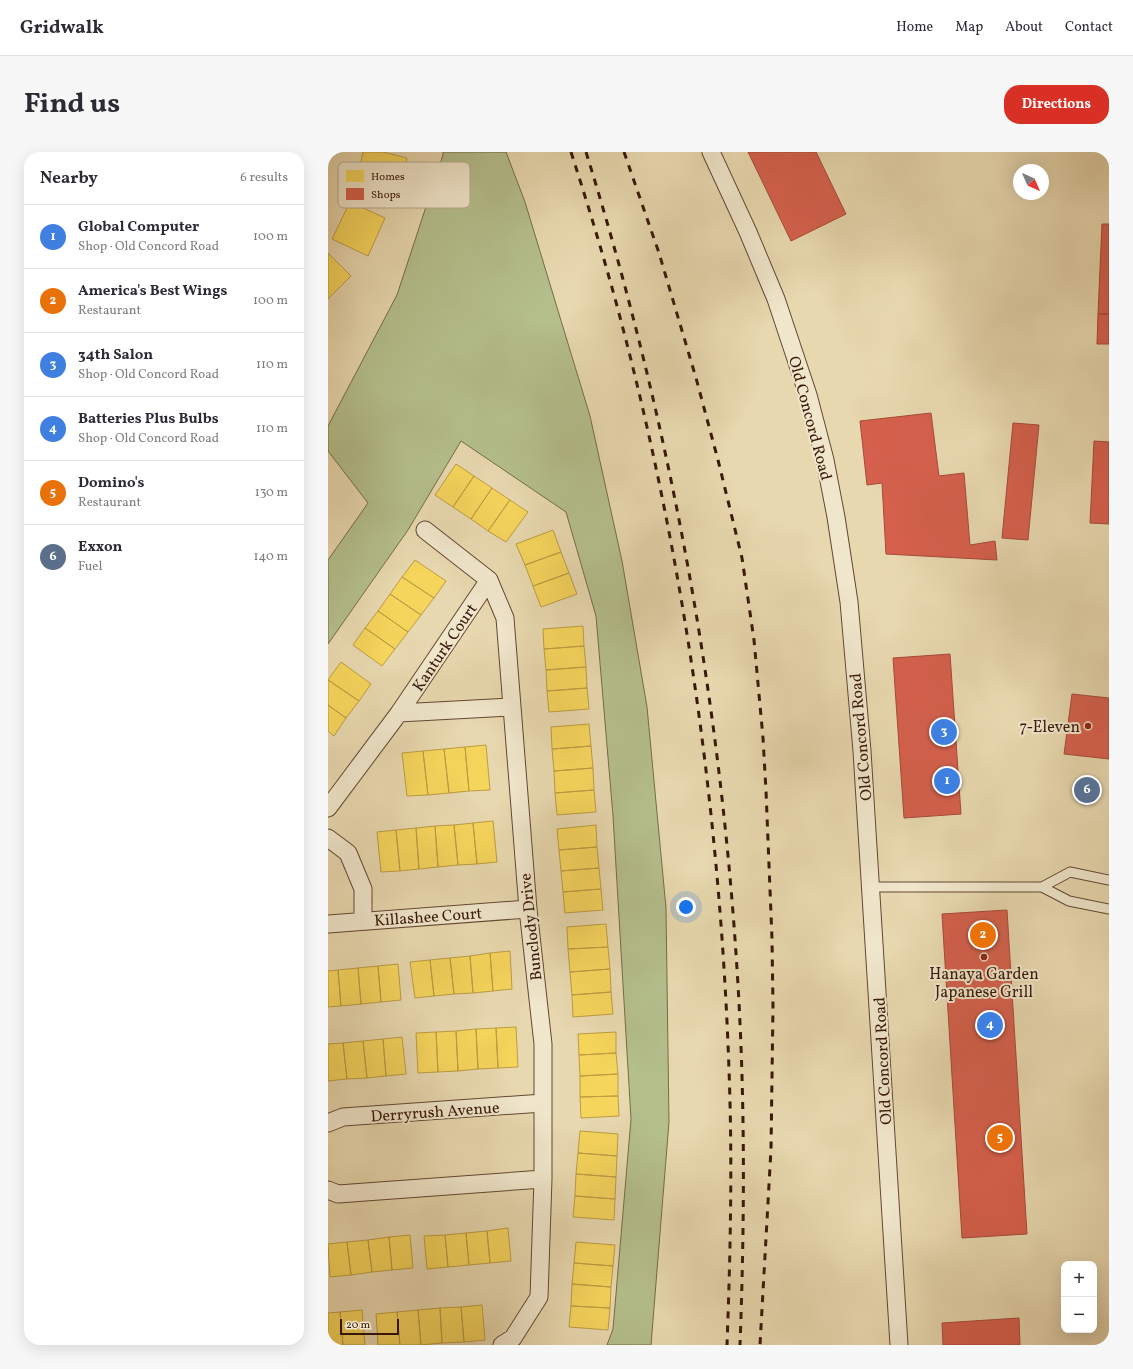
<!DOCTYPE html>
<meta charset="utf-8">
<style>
body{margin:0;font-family:Vollkorn,serif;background:#f7f7f7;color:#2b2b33}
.controls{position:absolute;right:12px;bottom:12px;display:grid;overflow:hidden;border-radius:8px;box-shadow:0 4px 16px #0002}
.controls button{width:36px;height:36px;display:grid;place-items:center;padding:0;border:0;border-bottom:1px solid #e1e1e2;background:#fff;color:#2b2b33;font:20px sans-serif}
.compass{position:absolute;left:685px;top:12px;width:36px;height:36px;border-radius:50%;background:#fff;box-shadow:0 4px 16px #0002;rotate:135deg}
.scale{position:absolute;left:12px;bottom:10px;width:59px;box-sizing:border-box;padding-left:4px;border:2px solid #371709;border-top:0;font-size:11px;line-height:14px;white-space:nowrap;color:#371709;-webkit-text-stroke:3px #f0e6cb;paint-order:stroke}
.you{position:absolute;left:358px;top:755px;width:14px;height:14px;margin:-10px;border:3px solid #fff;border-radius:50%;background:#1a73e8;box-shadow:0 0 0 6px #1a73e833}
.badge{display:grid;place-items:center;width:26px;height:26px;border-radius:50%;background:#d93025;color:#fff;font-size:13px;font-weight:700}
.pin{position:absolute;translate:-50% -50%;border:2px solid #fff;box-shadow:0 1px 4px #0006}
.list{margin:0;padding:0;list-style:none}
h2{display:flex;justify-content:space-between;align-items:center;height:52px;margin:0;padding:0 16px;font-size:17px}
h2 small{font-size:13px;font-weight:400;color:#7c7c81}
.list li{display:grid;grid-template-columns:26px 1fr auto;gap:12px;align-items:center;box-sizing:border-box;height:64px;padding:0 16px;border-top:1px solid #e1e1e2}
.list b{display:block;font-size:15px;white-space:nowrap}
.list p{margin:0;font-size:13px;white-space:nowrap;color:#7c7c81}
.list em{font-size:13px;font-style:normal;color:#7c7c81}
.map{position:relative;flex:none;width:781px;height:1193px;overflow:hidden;border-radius:16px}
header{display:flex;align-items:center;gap:24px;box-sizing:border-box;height:56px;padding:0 20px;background:#fff;border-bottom:1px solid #e1e1e2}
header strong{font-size:19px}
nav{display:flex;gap:22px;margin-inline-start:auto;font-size:14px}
.intro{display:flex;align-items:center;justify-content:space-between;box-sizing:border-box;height:96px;padding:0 24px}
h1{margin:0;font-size:28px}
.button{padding:10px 18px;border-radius:16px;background:#d93025;color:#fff;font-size:14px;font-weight:700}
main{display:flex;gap:24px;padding:0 24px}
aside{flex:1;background:#fff;border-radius:16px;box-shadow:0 4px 16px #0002}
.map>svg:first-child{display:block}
</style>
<header>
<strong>Gridwalk</strong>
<nav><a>Home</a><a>Map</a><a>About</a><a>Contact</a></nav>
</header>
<div class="intro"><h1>Find us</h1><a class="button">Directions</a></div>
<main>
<aside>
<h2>Nearby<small>6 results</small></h2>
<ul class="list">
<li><span class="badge" style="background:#3f7fe0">1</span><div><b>Global Computer</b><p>Shop · Old Concord Road</p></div><em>100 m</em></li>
<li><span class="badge" style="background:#e8710a">2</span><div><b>America's Best Wings</b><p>Restaurant</p></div><em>100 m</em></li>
<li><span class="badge" style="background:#3f7fe0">3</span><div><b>34th Salon</b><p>Shop · Old Concord Road</p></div><em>110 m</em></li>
<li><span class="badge" style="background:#3f7fe0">4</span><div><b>Batteries Plus Bulbs</b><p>Shop · Old Concord Road</p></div><em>110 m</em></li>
<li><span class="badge" style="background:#e8710a">5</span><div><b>Domino's</b><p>Restaurant</p></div><em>130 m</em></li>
<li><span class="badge" style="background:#5c6f8a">6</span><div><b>Exxon</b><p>Fuel</p></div><em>140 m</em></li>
</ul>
</aside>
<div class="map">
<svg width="781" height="1193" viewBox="0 0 781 1193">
<rect width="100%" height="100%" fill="#e8d8af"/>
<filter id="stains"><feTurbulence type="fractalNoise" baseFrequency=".005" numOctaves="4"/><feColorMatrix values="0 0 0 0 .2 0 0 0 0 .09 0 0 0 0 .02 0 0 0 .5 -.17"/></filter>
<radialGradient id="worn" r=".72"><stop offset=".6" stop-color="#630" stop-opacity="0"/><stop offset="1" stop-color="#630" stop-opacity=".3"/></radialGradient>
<path fill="#b4bf8c" stroke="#766b4a" d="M115,0H178L197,50L262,264L294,409L319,555L338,756L341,970L323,1193H279L285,1177L303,967L285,664L268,464L238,360L133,289L80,378L0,492V408L40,351L0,299V274L69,143L115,3Z"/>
<path fill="#f6d55c" stroke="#bd9c43" d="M35,0H55L79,6L69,50L35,42L40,18L32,16Z
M22,50L57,66L40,104L4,87Z
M0,101L23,124L0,147Z
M128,312L146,324L125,355L107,343Z
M146,324L164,336L143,367L125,355Z
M164,336L182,348L160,379L143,367Z
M182,348L200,360L178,390L160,379Z
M225,378L233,400L197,413L188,392Z
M233,400L241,421L205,434L197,413Z
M87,408L118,429L106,446L74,425Z
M241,421L249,442L213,455L205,434Z
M74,425L106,446L93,463L62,442Z
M62,442L93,463L80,480L50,459Z
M50,459L80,480L67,497L37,476Z
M255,474L256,494L216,497L215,477Z
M37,476L67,497L54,514L25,493Z
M256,494L258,515L218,518L216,497Z
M13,510L43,532L31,549L0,528Z
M258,515L259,536L219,539L218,518Z
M0,528L31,549L18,566L0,553Z
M259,536L261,557L221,560L219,539Z
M0,553L18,566L6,584L0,579Z
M261,572L263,594L224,597L223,575Z
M158,593L162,638L141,639L137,595Z
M263,594L265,616L226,619L224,597Z
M137,595L141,639L121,641L116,597Z
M116,597L121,641L100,643L95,599Z
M95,599L100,643L79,644L74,601Z
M265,616L266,638L227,641L226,619Z
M266,638L268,660L229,663L227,641Z
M165,669L169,710L149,712L145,671Z
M145,671L149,712L130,713L126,673Z
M126,673L130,713L110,715L107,674Z
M268,673L269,695L231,698L229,677Z
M107,674L110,715L91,717L88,676Z
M88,676L91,717L72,719L68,678Z
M68,678L72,719L53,720L49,680Z
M269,695L271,716L233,719L231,698Z
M271,716L273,737L235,740L233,719Z
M273,737L275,758L237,761L235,740Z
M278,772L280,795L240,797L239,775Z
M280,795L282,817L242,820L240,797Z
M182,799L184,837L165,839L162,801Z
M162,801L165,839L145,841L142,804Z
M142,804L145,841L126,842L122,806Z
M122,806L126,842L106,844L102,808Z
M102,808L106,844L87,846L82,810Z
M70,812L73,848L53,850L50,814Z
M50,814L53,850L33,852L30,816Z
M30,816L33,852L13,854L10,818Z
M282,817L283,840L244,843L242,820Z
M10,818L13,854L0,855V819Z
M283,840L285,862L245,865L244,843Z
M188,875L190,915L170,916L168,876Z
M168,876L170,916L150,917L148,877Z
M148,877L150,917L130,919L128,879Z
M128,879L130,919L110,920L108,880Z
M108,880L110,920L90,921L88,881Z
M288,880V901L251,903L250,882Z
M74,885L78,922L58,924L55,887Z
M55,887L58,924L39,926L35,889Z
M35,889L39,926L19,927L15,891Z
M15,891L19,927L0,929V892Z
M288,901L290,922L252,924L251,903Z
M290,922V944L252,945V924Z
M290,944L291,964L253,966L252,945Z
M252,979L290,982L289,1004L250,1001Z
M250,1001L289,1004L288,1025L248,1022Z
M248,1022L288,1025L287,1047L247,1044Z
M247,1044L287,1047L286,1068L245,1065Z
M180,1076L183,1109L162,1111L159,1079Z
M159,1079L162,1111L141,1113L138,1081Z
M138,1081L141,1113L120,1115L117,1083Z
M82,1083L85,1116L64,1118L61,1085Z
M117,1083L120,1115L99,1117L96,1084Z
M61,1085L64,1118L44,1120L40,1088Z
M40,1088L44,1120L23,1123L19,1090Z
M19,1090L23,1123L2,1125L0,1092Z
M248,1090L287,1093L285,1114L246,1111Z
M246,1111L285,1114L283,1135L244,1132Z
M244,1132L283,1135L282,1156L243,1154Z
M154,1153L157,1188L136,1190L133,1155Z
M243,1154L282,1156L280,1178L241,1175Z
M133,1155L136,1190L114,1191L112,1156Z
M112,1156L114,1191L93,1193L90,1158Z
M34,1158L37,1193H15L12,1160Z
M90,1158L93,1193H72L69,1160Z
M12,1160L15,1193H0V1161Z
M69,1160L72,1193H50L48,1162Z"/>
<path fill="#d6604d" stroke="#a64a39" d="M420,0H488L518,62L463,89Z
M774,72H781V162H770Z
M770,162H781V192H769Z
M603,261L611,324L636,321L642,393L667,389L669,408L558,402L554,331L539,333L532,269Z
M685,271L711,273L700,388L674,386Z
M766,289L781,290V372L762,371Z
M622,502L633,662L576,666L565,506Z
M744,542L781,546V607L736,602Z
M679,758L699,1082L634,1086L614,762Z
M691,1166L692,1193H615L614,1171Z"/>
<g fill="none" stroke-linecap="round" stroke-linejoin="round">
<g stroke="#634732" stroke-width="11">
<path id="service" d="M543,735H714L742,720L781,728
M714,735L741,749L781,757"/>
</g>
<g stroke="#634732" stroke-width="19">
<path id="minor" d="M383,0L420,80L448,147L480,243L497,308L508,365L521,450L534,599L571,1193
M97,378L161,428L177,466L200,757L215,892V1027L211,1145L185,1186L174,1193
M71,561L184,555
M0,656L71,561L161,428
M0,686L20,701L35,737V768
M0,772L200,757
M0,971L15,965L215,951
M0,1038L10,1042L215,1027"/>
</g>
<use href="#service" stroke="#f0e6cb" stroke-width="9"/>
<use href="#minor" stroke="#f0e6cb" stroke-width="17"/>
<path stroke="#371709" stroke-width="3" stroke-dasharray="7 7" stroke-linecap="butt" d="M243,0C261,56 278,112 293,169C360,423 395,687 402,950C404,1031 402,1112 399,1193
M258,0C346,283 398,575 412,871C417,978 416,1086 412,1193
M296,0L331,101L368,226L390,308L414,406L426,488L435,586L438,639L444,787L445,854L443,997L432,1193"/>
</g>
<g fill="#8f2418" stroke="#f0e6cb" stroke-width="1.5">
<circle cx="760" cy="574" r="4"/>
<circle cx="656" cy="805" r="4"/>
</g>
<g text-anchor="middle" stroke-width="4" stroke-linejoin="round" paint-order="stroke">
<g font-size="16" fill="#371709" stroke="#f0e6cb">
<text transform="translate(483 266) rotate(75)" y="6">Old Concord Road</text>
<text transform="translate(116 495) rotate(-56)" y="6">Kanturk Court</text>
<text transform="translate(532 585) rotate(-95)" y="6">Old Concord Road</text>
<text transform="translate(100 764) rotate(-4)" y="6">Killashee Court</text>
<text transform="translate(202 775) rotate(-96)" y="6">Bunclody Drive</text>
<text transform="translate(554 909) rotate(-93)" y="6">Old Concord Road</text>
<text transform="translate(107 959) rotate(-4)" y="6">Derryrush Avenue</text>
</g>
<g font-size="16" fill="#371709" stroke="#f0e6cb" text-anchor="end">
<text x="752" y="580">7-Eleven</text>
<text x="656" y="827" text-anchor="middle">Hanaya Garden<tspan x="656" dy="18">Japanese Grill</tspan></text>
</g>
</g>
<rect x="10" y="10" width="132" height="46" rx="6" fill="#f0e6cb" stroke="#b8a891" stroke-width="1"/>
<rect x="18" y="18" width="18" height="12" fill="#f6d55c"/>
<rect x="18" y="36" width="18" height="12" fill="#d6604d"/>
<g font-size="11" fill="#371709">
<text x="43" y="28">Homes</text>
<text x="43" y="46">Shops</text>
</g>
<rect width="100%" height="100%" filter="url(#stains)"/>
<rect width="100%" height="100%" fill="url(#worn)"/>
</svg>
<div class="controls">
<button>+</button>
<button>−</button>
</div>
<svg class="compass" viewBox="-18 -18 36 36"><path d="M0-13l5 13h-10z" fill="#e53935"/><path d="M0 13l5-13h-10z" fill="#7c7c81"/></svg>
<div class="scale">20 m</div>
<div class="you"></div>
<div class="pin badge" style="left:619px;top:629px;background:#3f7fe0">1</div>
<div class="pin badge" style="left:655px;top:783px;background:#e8710a">2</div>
<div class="pin badge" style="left:616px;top:580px;background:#3f7fe0">3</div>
<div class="pin badge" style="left:662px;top:873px;background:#3f7fe0">4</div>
<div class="pin badge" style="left:672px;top:986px;background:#e8710a">5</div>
<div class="pin badge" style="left:759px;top:638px;background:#5c6f8a">6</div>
</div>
</main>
